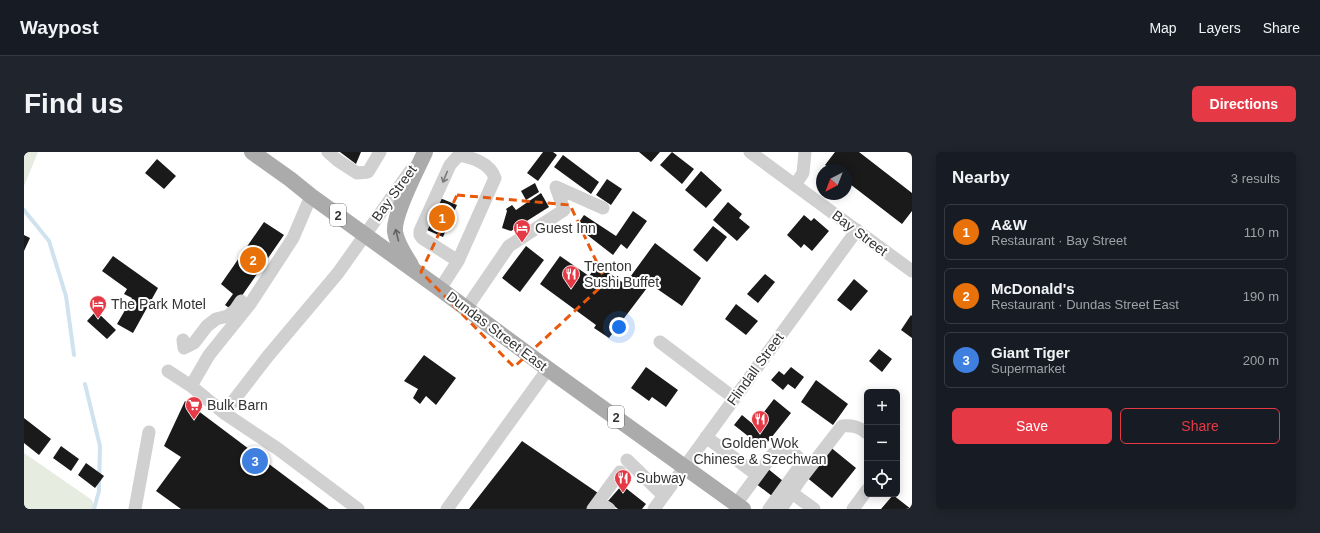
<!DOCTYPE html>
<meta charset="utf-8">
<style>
body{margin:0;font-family:Arial,sans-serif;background:#20242c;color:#f1f3f6}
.controls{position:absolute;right:12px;bottom:12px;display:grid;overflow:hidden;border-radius:6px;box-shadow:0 2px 10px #0003}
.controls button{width:36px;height:36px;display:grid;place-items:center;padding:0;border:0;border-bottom:1px solid #363941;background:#171b24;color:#f1f3f6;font:20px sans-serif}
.compass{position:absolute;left:792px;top:12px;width:36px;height:36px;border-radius:50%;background:#171b24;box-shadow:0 2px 10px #0003;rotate:222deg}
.you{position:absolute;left:595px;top:175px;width:14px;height:14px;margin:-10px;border:3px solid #fff;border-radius:50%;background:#1a73e8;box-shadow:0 0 0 6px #1a73e833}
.badge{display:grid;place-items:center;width:26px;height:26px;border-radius:50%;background:#e63946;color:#fff;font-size:13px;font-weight:700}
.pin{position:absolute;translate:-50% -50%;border:2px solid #fff;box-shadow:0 1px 4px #0006}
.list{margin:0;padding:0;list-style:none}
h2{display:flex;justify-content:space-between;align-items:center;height:52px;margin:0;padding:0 16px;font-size:17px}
h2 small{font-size:13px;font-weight:400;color:#9ea1a6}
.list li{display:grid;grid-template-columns:26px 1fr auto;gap:12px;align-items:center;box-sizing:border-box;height:56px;margin:0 8px 8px;padding:0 8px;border:1px solid #363941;border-radius:6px}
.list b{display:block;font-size:15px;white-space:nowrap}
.list p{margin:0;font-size:13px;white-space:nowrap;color:#9ea1a6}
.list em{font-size:13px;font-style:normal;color:#9ea1a6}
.actions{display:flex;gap:8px;padding:12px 16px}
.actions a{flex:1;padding:9px 0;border:1px solid #e63946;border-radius:6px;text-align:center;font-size:14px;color:#e63946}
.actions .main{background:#e63946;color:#fff}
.icon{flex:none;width:22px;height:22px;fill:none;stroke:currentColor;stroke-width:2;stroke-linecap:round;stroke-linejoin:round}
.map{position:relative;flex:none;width:888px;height:357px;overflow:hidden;border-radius:6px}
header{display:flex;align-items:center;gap:24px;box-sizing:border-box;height:56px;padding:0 20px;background:#171b24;border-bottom:1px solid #363941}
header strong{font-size:19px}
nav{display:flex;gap:22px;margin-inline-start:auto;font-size:14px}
.intro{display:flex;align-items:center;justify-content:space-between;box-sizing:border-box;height:96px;padding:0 24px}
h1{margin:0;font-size:28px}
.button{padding:10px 18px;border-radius:6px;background:#e63946;color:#fff;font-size:14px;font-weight:700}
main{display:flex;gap:24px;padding:0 24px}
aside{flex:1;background:#171b24;border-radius:6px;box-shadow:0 2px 10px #0003}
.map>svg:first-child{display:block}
</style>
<header>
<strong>Waypost</strong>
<nav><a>Map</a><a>Layers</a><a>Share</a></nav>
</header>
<div class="intro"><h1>Find us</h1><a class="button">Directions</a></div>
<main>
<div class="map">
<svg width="888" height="357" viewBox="0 0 888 357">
<rect width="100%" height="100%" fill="#fff"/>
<path fill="#e6ecdf" d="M0,0H14L0,34Z
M0,301L68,348L71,357H0Z"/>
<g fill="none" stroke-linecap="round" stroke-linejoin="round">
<path stroke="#cfe2ee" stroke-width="4" d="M0,58L25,89L42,144L50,203
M61,232L76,294L75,339L70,357"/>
</g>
<path fill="#1a1a1a" d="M316,0H337L332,12Z
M519,0H529L533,3L514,29L503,21Z
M615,0H636L627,10Z
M648,0L670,17L658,32L636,13Z
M811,0H835L888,41V59L878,72L822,29V18H808L801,13Z
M539,3L575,30L567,42L530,15Z
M133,7L152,24L140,37L121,21Z
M677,19L698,38L682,56L661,38Z
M583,27L598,37L587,53L572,43Z
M511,31L515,40L502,48L497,39Z
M517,41L525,55L487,79L478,76L483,59L482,57L488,53L492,58Z
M416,46L433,53L419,85L403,78Z
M704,50L718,62L715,66L726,75L713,89L689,68Z
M609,59L623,69L603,97L597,92L589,103L562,82V80L553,73L560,63L592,84Z
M780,63L787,69L790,66L805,79L788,99L780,92L777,96L763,83Z
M240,70L260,83L208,158L201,153L209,142L197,132Z
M689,74L703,85L683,110L669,98Z
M0,83L6,86L0,99Z
M631,91L677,126L658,154L626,132L585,186L570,176L572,173L516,132L536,104L565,124L573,113L601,132Z
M502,94L520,108L496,140L478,126Z
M89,104L134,136L109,181L93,172L108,146L100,142L103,137L78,119Z
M741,122L751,130L734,151L723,142Z
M830,127L844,139L827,159L813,148Z
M712,152L734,169L722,183L701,167Z
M72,159L92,178L83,187L63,169Z
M887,163L888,164V186L877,178Z
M855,197L868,207L858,220L845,209Z
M400,203L432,226L412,253L402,244L396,252L389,246L394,237L380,229Z
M622,215L654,238L642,255L628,245L625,249L607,236Z
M767,215L780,225L771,237L764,232L759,238L747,228L755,219L760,223Z
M792,228L824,252L809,273L777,250Z
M750,247L767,261L739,296L710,273L718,263L730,273Z
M161,249L305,357H157L132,339L157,305L140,294Z
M0,266L27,287L15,303L0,291Z
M498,289L574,341L563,357H445Z
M37,294L55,307L47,319L29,306Z
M805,294L832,316L808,346L781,324Z
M62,311L80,324L71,336L54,323Z
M743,316L759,329L748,344L731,331Z
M598,333L622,352L618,357H594L584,349Z
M869,343L887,357H857Z"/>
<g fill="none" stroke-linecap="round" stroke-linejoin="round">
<path stroke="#d0d0d0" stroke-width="13" d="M304,0L313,8L333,21L344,20L356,0
M726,0L888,119
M771,33L779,21L781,0
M416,137L434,109L471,26C466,11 449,6 435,3L426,13L396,79V83L398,86L434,109
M442,157L485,94L540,58L532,35L579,56
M159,188L160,196L170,191L183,174L192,167L204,164L211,158L217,149
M636,190L710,246
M144,219L167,234L200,261
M167,234L185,203L226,152L269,86L287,44
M682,285L733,323
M603,308L639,343
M768,341L790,357
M712,352L749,302L762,296L773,304L776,314L745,357
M582,355L585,357
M111,357L125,280
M334,357L254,297L200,261L244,204L314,121L387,18
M423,357L524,217
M569,357L596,320
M630,357L833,78
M757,357L776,328L818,274C829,273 835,275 843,281
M829,357L843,338"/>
<path stroke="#ababab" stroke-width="16" d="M228,0L266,27L287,44L416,137L524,217L719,357
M387,113C381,103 373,92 371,80C369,62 393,18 401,0"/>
</g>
<defs><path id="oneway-shaft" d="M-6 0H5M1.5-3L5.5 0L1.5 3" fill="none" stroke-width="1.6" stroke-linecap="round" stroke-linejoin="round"/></defs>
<use stroke="#7a7a7a" href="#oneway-shaft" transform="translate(421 25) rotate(112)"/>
<use stroke="#636363" href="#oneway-shaft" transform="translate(373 83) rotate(-104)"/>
<path fill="none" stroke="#e8590c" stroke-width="3" stroke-dasharray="8 5" stroke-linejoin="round" d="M433,43L546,53L582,130L490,215L397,120Z"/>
<defs>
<g id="hotel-pin" transform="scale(0.9)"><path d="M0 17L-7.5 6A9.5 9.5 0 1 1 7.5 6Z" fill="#e63946" stroke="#fff"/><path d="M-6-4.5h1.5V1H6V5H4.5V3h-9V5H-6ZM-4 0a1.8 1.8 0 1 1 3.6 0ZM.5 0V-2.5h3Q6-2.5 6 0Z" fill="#fff"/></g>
<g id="restaurant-pin" transform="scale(0.9)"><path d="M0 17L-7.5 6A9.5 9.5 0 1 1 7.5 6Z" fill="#e63946" stroke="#fff"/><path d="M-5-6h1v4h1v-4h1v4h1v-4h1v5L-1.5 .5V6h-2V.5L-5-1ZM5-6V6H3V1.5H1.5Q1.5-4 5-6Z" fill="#fff"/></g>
<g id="supermarket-pin" transform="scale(0.9)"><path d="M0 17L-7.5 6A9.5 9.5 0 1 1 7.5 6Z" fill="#e63946" stroke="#fff"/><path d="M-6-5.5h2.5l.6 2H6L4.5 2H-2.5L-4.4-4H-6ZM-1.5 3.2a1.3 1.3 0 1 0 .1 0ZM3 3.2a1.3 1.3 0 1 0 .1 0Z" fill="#fff"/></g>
</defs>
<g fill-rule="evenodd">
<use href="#hotel-pin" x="498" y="76"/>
<use href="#restaurant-pin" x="547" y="122"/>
<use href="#hotel-pin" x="74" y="152"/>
<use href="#supermarket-pin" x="170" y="253"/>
<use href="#restaurant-pin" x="736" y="267"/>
<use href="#restaurant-pin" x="599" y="326"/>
</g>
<g text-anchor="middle" stroke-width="4" stroke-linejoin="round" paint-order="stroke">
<g fill="#fff" stroke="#707070" stroke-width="1">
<rect x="306" y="52" width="16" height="22" rx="3"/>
<rect x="584" y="254" width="16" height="22" rx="3"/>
</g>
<g font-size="13" font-weight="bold" fill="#333">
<text x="314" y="68">2</text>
<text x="592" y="270">2</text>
</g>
<g font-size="14" fill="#333" stroke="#fff">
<text transform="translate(370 41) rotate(-54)" y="5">Bay Street</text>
<text transform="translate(836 81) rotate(37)" y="5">Bay Street</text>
<text transform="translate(473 179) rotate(37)" y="5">Dundas Street East</text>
<text transform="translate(731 217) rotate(-54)" y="5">Flindall Street</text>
</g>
<g font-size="14" fill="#333" stroke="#fff" text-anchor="start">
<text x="511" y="81">Guest Inn</text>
<text x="560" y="119">Trenton<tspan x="560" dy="16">Sushi Buffet</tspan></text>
<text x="87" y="157">The Park Motel</text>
<text x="183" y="258">Bulk Barn</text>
<text x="736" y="296" text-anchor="middle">Golden Wok<tspan x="736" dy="16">Chinese &amp; Szechwan</tspan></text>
<text x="612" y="331">Subway</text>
</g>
</g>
</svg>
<div class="controls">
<button>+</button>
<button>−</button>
<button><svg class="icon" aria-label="locate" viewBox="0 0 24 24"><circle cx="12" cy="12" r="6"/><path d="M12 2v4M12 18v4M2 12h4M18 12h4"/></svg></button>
</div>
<svg class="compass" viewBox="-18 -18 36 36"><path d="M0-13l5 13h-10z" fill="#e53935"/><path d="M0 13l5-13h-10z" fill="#9ea1a6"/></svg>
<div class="you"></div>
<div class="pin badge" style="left:418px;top:66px;background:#e8710a">1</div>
<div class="pin badge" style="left:229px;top:108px;background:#e8710a">2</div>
<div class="pin badge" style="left:231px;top:309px;background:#3f7fe0">3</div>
</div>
<aside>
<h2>Nearby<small>3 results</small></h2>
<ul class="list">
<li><span class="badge" style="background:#e8710a">1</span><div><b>A&amp;W</b><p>Restaurant · Bay Street</p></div><em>110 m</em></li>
<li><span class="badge" style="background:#e8710a">2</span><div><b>McDonald's</b><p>Restaurant · Dundas Street East</p></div><em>190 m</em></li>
<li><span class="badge" style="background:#3f7fe0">3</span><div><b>Giant Tiger</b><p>Supermarket</p></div><em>200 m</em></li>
</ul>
<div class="actions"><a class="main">Save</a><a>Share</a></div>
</aside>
</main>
